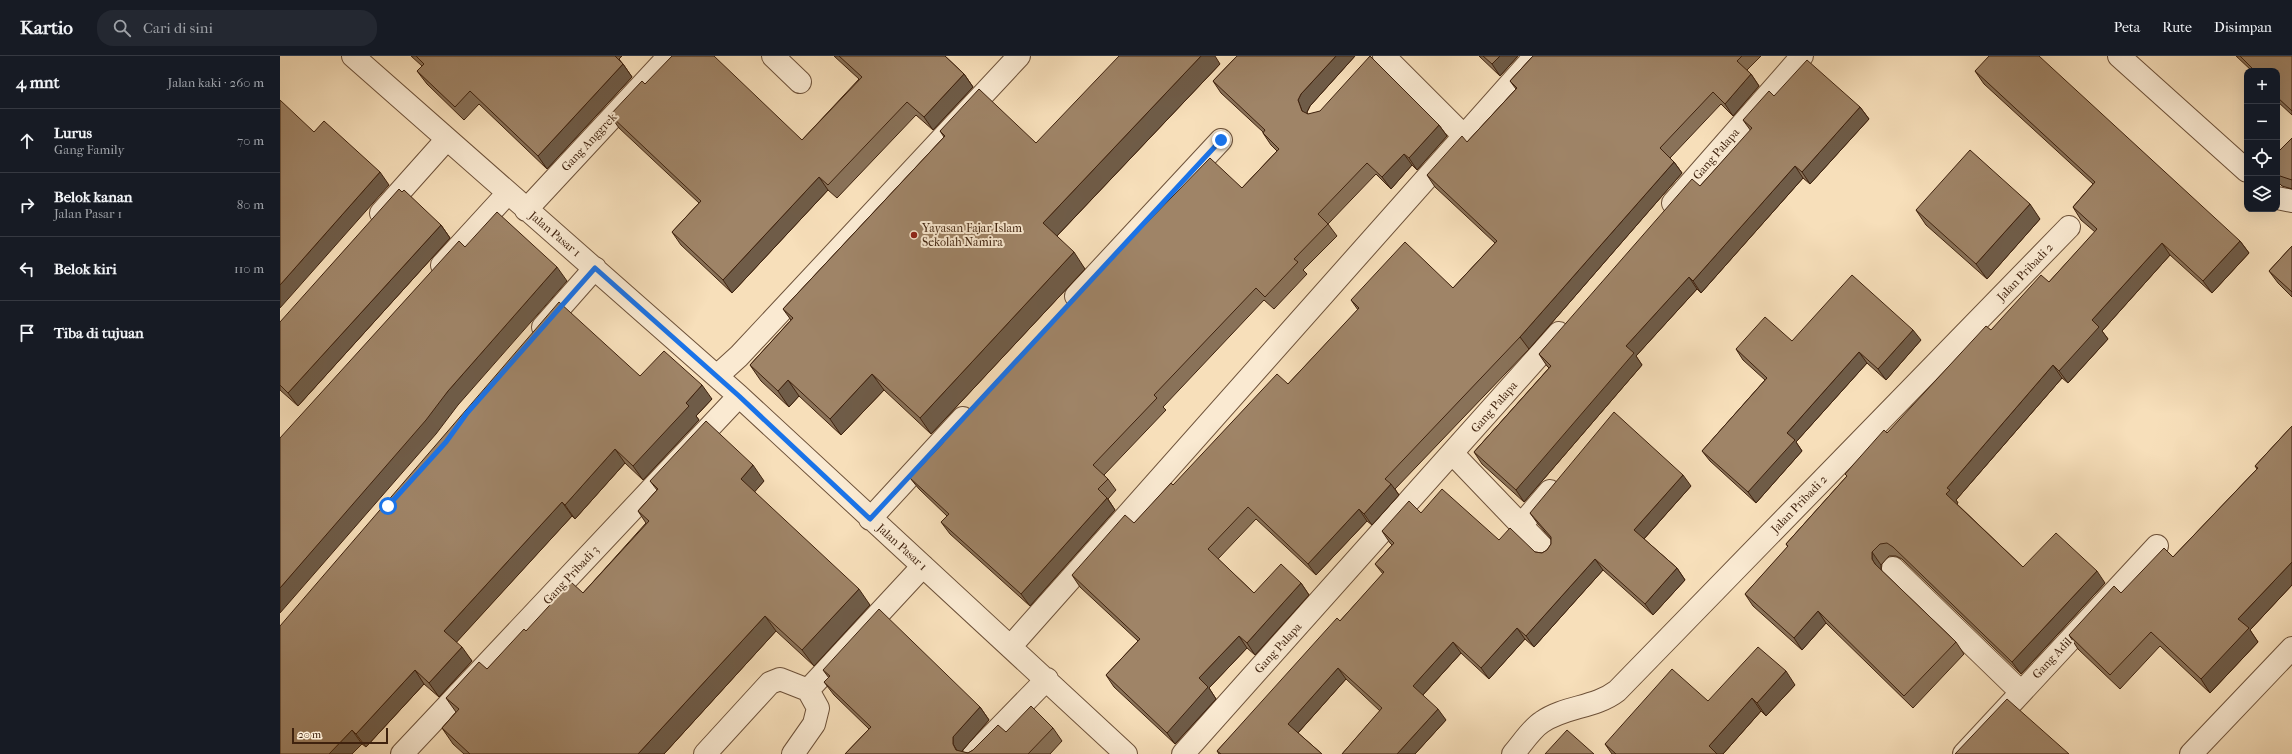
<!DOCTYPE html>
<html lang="id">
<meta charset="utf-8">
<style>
body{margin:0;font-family:"IM FELL French Canon",serif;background:#242831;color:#f1f3f6}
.controls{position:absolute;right:12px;top:12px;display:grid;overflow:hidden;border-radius:8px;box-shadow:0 4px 16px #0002}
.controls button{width:36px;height:36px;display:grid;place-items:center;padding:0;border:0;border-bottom:1px solid #363941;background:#171b24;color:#f1f3f6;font:20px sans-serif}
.scale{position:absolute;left:12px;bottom:10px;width:96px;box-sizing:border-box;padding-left:4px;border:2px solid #3f220e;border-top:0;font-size:11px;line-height:14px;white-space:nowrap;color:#3f220e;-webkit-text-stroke:3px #faead2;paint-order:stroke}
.stop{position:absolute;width:12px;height:12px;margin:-9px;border:3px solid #1a73e8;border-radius:50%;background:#fff}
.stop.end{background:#1a73e8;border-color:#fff;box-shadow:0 1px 4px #0008}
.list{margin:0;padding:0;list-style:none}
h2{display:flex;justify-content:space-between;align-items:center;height:52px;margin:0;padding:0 16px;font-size:17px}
h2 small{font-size:13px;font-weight:400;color:#9ea1a6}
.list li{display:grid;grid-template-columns:26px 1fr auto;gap:12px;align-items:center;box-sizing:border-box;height:64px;padding:0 16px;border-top:1px solid #363941}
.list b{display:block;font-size:15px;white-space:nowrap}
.list p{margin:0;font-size:13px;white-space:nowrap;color:#9ea1a6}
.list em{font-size:13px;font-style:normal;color:#9ea1a6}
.icon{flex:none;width:22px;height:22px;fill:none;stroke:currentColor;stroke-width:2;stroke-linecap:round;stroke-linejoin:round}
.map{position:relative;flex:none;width:2012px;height:698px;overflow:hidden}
header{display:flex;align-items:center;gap:24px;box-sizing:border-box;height:56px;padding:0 20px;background:#171b24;border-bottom:1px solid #363941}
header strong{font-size:19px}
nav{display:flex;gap:22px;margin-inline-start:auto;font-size:14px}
.search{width:280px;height:36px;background:#242831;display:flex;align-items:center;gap:10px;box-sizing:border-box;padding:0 14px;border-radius:16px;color:#9ea1a6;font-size:15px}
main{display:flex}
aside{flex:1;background:#171b24}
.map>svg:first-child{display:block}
</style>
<header>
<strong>Kartio</strong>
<div class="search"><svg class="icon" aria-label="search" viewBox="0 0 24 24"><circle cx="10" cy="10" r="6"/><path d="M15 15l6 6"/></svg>Cari di sini</div>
<nav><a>Peta</a><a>Rute</a><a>Disimpan</a></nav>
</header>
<main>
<aside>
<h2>4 mnt<small>Jalan kaki · 260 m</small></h2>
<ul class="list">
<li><svg class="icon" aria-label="ahead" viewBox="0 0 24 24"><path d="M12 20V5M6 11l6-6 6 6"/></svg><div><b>Lurus</b><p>Gang Family</p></div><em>70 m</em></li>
<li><svg class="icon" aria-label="right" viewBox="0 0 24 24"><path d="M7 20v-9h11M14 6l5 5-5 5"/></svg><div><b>Belok kanan</b><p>Jalan Pasar 1</p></div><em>80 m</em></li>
<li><svg class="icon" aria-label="left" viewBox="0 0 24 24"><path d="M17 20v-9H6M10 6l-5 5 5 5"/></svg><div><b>Belok kiri</b></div><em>110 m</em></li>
<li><svg class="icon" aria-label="arrive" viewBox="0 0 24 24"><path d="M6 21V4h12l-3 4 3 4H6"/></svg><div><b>Tiba di tujuan</b></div></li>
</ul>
</aside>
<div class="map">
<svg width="2012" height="698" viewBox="0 0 2012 698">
<rect width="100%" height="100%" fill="#f7dfba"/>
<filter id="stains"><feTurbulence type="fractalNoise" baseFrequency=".005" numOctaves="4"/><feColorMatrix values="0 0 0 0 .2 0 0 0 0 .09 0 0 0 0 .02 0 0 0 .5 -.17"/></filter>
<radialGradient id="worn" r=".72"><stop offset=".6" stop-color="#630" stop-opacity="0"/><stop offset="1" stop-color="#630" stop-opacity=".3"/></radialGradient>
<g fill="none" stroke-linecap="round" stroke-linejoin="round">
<g stroke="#6d5139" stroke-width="24">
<path id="minor" d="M73,0L459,340L846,698
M493,0L520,26
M1104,0L1183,79
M1839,0L1967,115
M1997,142L2012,145
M1393,147L1522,0
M246,154L389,0
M101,157L167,83
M162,209L227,138
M796,240L941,84
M263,271L315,212
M437,320L459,300L739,0
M1173,398L1267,496
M590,463L683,362
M1241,469L1270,435
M1613,512L1741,636
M731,590L1255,0
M528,634L643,510
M122,698L459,340
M425,698L490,627L500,623L528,634L538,652L534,668L513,698
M694,698L767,623
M903,698L1279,277
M1233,698C1242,688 1251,673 1262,666C1285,650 1315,652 1337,635L1789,171
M1684,698L1877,490
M1911,698L2012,592"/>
</g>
<use href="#minor" stroke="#faead2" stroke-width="22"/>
</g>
<path fill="#897259" stroke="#3f220e" d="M131,0H342L339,3L343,8L352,21L267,113L199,48L184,64L147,28L137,15L142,10Z
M554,0H665L684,18L693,31L653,74L636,59L557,142L548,134L452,237L401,189L392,176L419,147L339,72L330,59L365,28L522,84L579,23Z
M957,0H1075L1030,50L1027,56V58L1159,69L1167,80L1137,114L1132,109L1111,133L1096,118L1048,168L1057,180L1023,214L1027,218L994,253L984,244L883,351L886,354L824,419L828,423L836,434L828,443L835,454L750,550L670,478L661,466L667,460L639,433L630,422L663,386L661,384L816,219L962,132L997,95L991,89L983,77V76L941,37L933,25Z
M1199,0H1238L1220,20Z
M1253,0H1481L1467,14L1471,18L1479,30L1453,60L1441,48L1390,102L1394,106L1402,117L1249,293L1115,433L1119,439L1092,469L1087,465L1036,519L976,463L938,503L974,537L1021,527L1029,539L975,599L967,592L929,632L936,643L895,688L834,631L826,619L858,585L800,531L792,519L854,467L893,429L1008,328L1078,254L1071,244L1173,232L1215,187L1155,131L1147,119L1187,86L1236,33L1230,25Z
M1956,0H2012V59L1997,45V15H1972Z
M940,8L777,180L805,213L651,378L604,334L561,379L519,340L509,351L481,325L470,309L511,264L503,253L664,81L660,75L756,87Z
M1695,15L1960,185L1969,197L1932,237L1890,199L1822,275L1828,283L1788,327L1782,322L1676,444L1678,447L1677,448L1743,511L1825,527L1741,618L1622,503L1616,500H1609L1601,509V514L1676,586L1684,598L1633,652L1546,567L1522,594L1473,550L1465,538L1508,491L1506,488L1567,420L1565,418L1607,377L1711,274L1769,226L1815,176L1801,164L1793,151L1813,128L1704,28Z
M1494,40L1580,51L1589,63L1530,128L1523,122L1421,237L1417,233L1356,300L1362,309L1244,446L1202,408L1194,396L1269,312L1267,310L1259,298L1420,130L1471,75L1463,64Z
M2012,82V133L2002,130L1997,125V97Z
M1636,154L1760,163L1707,223L1646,169Z
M161,169L170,182L18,350L0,334V266Z
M2012,190V241L1998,227L1989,215Z
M1641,284L1606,324L1587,307L1516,386L1522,395L1476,447L1430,405L1422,395L1485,324L1463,304L1456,293L1512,285Z
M360,320L432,343L416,360L419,364L363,424L345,407L295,463L292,460L176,586L192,605L159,641L144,628L86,691L82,688L72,698H0Z
M2012,370V529L1970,574L1978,586L1930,637L1880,590L1840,633L1798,593L1789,579L1841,537L1893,501L1977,413L1975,410Z
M370,425H484L474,436L590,549L534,610L496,575L384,698H184L173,688L162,672L176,656L166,642L207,613L246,575L303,537L366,467L358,455L377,434Z
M1411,430L1364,483L1397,512L1405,524L1373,559L1323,514L1254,591L1245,583L1209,623L1181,597L1143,639L1166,664L1135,698H1062L1100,655L1066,623L1018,677L1042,698H939L937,695L1060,565L1103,518L1095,508L1112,489L1110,487L1102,475L1141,457L1255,496L1262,497L1267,494L1271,488V483L1258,468L1250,457Z
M543,614L700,651L709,664L682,695V696L688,697L726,676L773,672L782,685L770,698H565L589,673L554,639L544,626L549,622Z
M1515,629L1486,660L1481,655L1443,698H1332L1325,688L1428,645Z"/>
<path fill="#6f5c48" stroke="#3f220e" d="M921,0H935L940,8L774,183L763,167Z
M1056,0H1075L1030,50L1027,56L1030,67L1022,55L1018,44L1021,38Z
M1220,0H1238L1220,20L1212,8Z
M343,8L352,21L267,113L258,100Z
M684,18L693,31L653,74L644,61Z
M1471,18L1479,30L1453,60L1445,48Z
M1580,51L1589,63L1530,128L1522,116Z
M1159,69L1167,80L1137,114L1129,102Z
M1124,98L1132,109L1111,133L1102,121Z
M1394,106L1402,117L1249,293L1240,281Z
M1515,110L1523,122L1421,237L1413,225Z
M100,116L109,129L0,252V229Z
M539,121L548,134L452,237L443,224Z
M1750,148L1760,163L1707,223L1696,208Z
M161,169L170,182L18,350L8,337Z
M1960,185L1969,197L1932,237L1923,225Z
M1882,187L1890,199L1822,275L1828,283L1788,327L1779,315L1812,264Z
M794,196L805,213L651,378L640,362Z
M277,211L287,225L178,349L156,378L0,557V532L168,335Z
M1409,221L1417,233L1356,300L1362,309L1244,446L1236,434L1346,290Z
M1633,274L1641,284L1606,324L1598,313Z
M1579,296L1587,307L1516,386L1522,395L1476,447L1468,436L1507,377Z
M1773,309L1782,322L1676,444L1678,447L1675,450L1666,438L1667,432Z
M592,318L604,334L561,379L550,363Z
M508,324L519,340L509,351L498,335Z
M422,329L432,343L416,360L419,364L363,424L353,410L406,347Z
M335,393L345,407L295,463L285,449Z
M473,409L484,425L472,439L461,423Z
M1403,419L1411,430L1362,485L1354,474Z
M1111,428L1119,439L1092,469L1084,458Z
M827,442L835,454L750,550L741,538Z
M282,446L292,460L174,589L164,575Z
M1079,453L1087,465L1036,519L1028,508Z
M1592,496L1601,509V515L1595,508L1592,503Z
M1315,503L1323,514L1254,591L1246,580Z
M2012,506V529L1970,574L1978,586L1930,637L1921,623L1958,563Z
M1397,512L1405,524L1373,559L1365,548Z
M1817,515L1825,527L1741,618L1732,606Z
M1021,527L1029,539L975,599L967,587Z
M579,533L590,549L534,610L522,594Z
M1538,555L1546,567L1522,594L1514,582Z
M485,560L496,575L384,698H358Z
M1237,572L1245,583L1209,623L1201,612Z
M959,580L967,592L929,632L936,643L895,688L887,677L919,622Z
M1173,586L1181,597L1140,642L1133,630Z
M182,591L192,605L159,641L149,627Z
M1058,612L1066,623L1016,679L1008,668Z
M135,614L144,628L86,691L76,678Z
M1506,615L1515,629L1486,660L1477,647Z
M1472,642L1481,655L1443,698H1434L1429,690Z
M700,651L709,664L682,695V698H679L673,688V681Z
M1158,653L1166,664L1135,698H1117Z
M72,674L82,688L72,698H49Z"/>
<path fill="#9f8467" stroke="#3f220e" d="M136,0H335L343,8L258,100L190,35L175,51L137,15L144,8Z
M392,0H434L522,84L582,21L559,0H665L684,18L644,61L627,46L548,129L539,121L443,224L392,176L421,145L330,59L362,25L365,28Z
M839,0H921L763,167L794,196L640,362L592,318L550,363L508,324L498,335L470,309L513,262L503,253L665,80L660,75L699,33L756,87Z
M957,0H1056L1021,38L1018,44L1022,55L1028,58L1040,55L1090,0L1159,69L1129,102L1124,98L1102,121L1087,107L1038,158L1048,168L1014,203L1018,206L985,241L976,232L874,339L877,342L813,409L828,423L818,433L827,442L741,538L661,466L669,458L630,422L664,386L661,384L815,218L816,219L930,102L962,132L999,93L983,77L985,74L933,25Z
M1203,0H1220L1212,8Z
M1253,0H1462L1457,5L1471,18L1445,48L1433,36L1380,92L1394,106L1240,281L1105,423L1111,428L1084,458L1079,453L1028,508L968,451L928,493L974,537L1001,508L1021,527L967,587L959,580L919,622L928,631L887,677L826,619L860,583L792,519L845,459L854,467L891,427L893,429L997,318L1008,328L1079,252L1071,244L1125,186L1173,232L1217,185L1147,119L1182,80L1187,86L1237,32L1230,25Z
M1709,0H1759L1960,185L1923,225L1882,187L1812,264L1819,271L1779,315L1773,309L1667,432L1670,434L1666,438L1743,511L1776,477L1817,515L1732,606L1613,491L1607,487L1600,488L1592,496V503L1595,508L1676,586L1624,640L1538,555L1514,582L1465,538L1508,490L1506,488L1567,420L1565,418L1604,374L1607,377L1706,270L1711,274L1761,219L1769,226L1817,173L1793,151L1815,126L1695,15Z
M1960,0H2012V55L1997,41V15H1975Z
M1527,4L1580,51L1522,116L1515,110L1413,225L1409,221L1346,290L1354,297L1236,434L1194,396L1271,310L1259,298L1412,123L1420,130L1472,72L1463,64L1489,35L1494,40Z
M0,44L34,76L44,65L100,116L0,229Z
M2012,82V124L1997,119V97Z
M1690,94L1750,148L1696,208L1636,154Z
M119,133L122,136L124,134L161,169L8,337L0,329V266Z
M217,156L277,211L168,335L146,364L0,532V382L179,185L185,191Z
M2012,190V236L1989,215Z
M1572,219L1633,274L1598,313L1579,296L1507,377L1515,384L1468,436L1422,395L1487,322L1456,293L1485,261L1512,285Z
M279,246L360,320L384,295L422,329L406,347L409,350L353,410L335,393L285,449L282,446L164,575L182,591L149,627L135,614L76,678L72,674L49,698H0V570Z
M1334,356L1403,419L1354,474L1397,512L1365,548L1315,503L1246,580L1237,572L1201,612L1173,586L1133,630L1158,653L1117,698H1062L1102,652L1058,612L1008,668L1042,698H941L937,695L1057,562L1060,565L1104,516L1095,508L1114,487L1102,475L1129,445L1141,457L1162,433L1219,484L1230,472L1255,496L1262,497L1267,494L1271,488V481L1250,457Z
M426,365L473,409L461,423L579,533L522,594L485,560L358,698H190L162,672L179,653L166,642L199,606L207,613L244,573L246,575L291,526L303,537L369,465L358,455L378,433L370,425Z
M2012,370V506L1958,563L1969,572L1921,623L1871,576L1830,619L1789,579L1834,530L1841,537L1884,492L1893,501L1978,412L1975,410Z
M599,553L700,651L673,681V688L676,694L688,697L693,694L718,669L726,676L751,650L773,672L748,698H565L591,671L544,626L550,620L543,614Z
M1478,591L1506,615L1477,647L1472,642L1429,690L1437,698H1336L1325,688L1392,613L1428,645Z
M1727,643L1789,698H1675Z
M1287,674L1314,698H1265Z"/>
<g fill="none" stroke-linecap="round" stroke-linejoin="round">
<path stroke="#1a73e8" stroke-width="5" d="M108,450L166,386L187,357L315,212L459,340L590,463L941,84"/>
</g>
<circle fill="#8f2418" stroke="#faead2" stroke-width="1.5" cx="634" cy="179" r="4"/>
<g text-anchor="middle" stroke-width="4" stroke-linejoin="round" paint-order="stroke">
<g font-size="12" fill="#3f220e" stroke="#faead2">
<text transform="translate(309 86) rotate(-47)" y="4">Gang Anggrek</text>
<text transform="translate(1436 98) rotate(-49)" y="4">Gang Palapa</text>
<text transform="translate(275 178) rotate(40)" y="4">Jalan Pasar 1</text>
<text transform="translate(1745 216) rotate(-46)" y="4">Jalan Pribadi 2</text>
<text transform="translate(1214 351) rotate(-49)" y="4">Gang Palapa</text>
<text transform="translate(1519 448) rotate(-46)" y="4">Jalan Pribadi 2</text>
<text transform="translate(622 491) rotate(42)" y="4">Jalan Pasar 1</text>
<text transform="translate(291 519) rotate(-47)" y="4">Gang Pribadi 3</text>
<text transform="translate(998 592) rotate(-48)" y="4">Gang Palapa</text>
<text transform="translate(1772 602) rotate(-47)" y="4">Gang Adil</text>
</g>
<g font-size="12" fill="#3f220e" stroke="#faead2" text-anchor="start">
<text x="642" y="176">Yayasan Fajar Islam<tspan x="642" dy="14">Sekolah Namira</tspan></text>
</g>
</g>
<rect width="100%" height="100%" filter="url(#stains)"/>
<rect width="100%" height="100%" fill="url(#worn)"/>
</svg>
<div class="controls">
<button>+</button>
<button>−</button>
<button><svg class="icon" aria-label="locate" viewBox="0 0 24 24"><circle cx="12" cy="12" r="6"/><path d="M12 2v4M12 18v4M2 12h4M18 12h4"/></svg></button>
<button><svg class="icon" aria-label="layers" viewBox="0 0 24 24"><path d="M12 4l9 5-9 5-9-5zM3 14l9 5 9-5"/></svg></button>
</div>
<div class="scale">20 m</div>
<div class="stop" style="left:108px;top:450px"></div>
<div class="stop end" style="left:941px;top:84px"></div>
</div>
</main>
